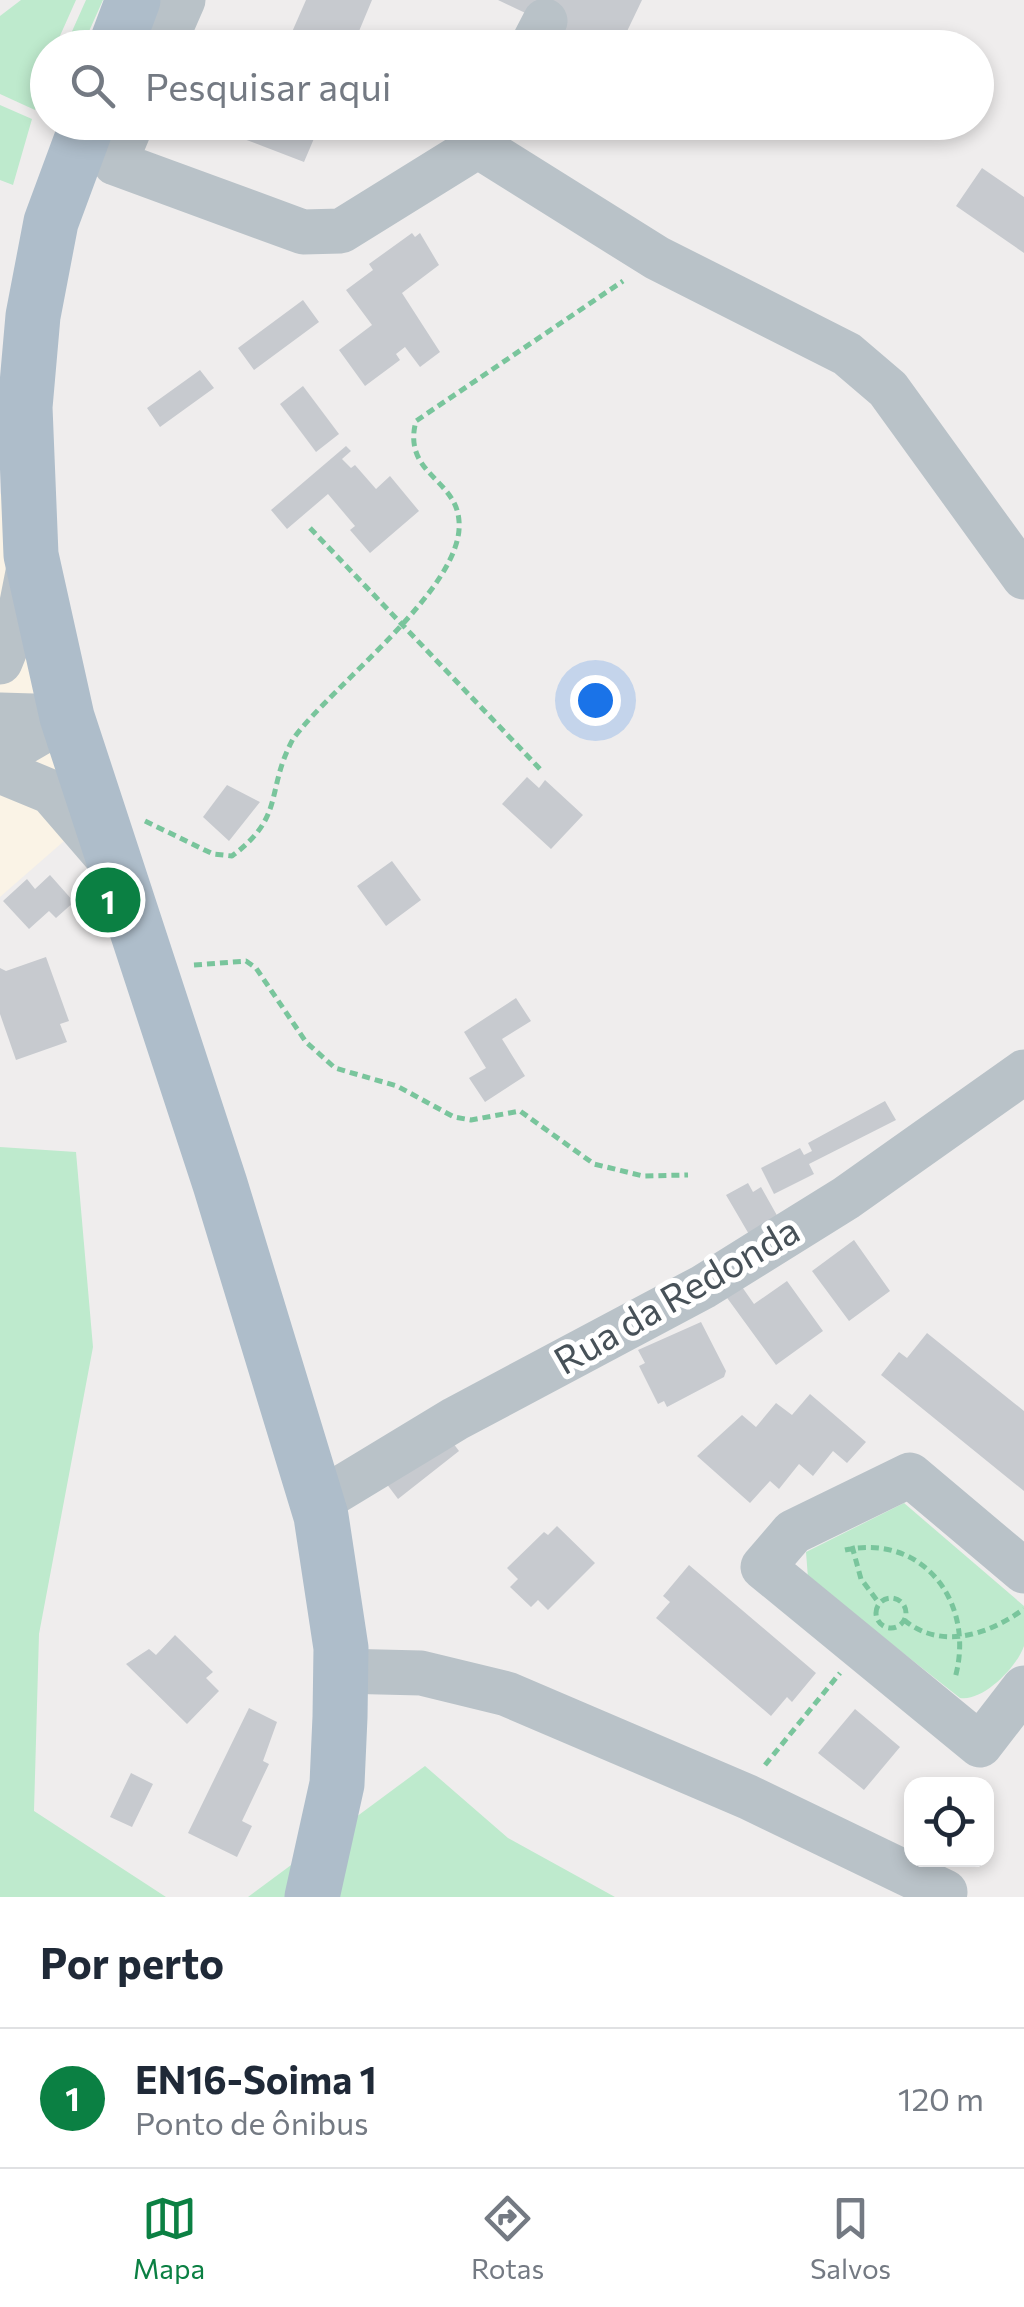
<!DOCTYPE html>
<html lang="pt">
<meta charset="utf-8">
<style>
body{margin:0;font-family:Commissioner,sans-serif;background:#f6f6f7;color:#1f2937}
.controls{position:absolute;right:30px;bottom:30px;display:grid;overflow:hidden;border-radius:20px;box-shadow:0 5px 15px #0003}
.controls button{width:90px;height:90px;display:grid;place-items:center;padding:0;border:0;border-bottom:2px solid #e0e1e3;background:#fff;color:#1f2937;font:50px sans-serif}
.you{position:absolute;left:595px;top:700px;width:35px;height:35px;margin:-25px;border:8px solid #fff;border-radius:50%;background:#1a73e8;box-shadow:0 0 0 15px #1a73e833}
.badge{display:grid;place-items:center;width:65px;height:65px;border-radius:50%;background:#0b8043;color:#fff;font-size:32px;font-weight:700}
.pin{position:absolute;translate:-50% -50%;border:5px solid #fff;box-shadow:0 2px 10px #0006}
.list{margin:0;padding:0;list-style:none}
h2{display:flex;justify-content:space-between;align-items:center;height:130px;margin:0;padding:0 40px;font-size:42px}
h2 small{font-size:32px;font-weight:400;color:#747a83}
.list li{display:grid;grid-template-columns:65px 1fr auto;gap:30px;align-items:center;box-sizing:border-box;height:140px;padding:0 40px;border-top:2px solid #e0e1e3}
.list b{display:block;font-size:38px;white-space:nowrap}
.list p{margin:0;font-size:32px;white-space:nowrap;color:#747a83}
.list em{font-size:32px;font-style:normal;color:#747a83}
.icon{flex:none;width:55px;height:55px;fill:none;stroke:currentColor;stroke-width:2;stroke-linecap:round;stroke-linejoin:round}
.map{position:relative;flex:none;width:1024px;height:1897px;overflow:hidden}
.search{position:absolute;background:#fff;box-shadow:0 5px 15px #0003;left:30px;right:30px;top:30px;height:110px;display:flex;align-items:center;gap:25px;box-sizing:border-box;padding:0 35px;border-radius:55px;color:#747a83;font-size:38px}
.sheet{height:270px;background:#fff}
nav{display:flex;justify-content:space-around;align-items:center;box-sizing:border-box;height:140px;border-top:2px solid #e0e1e3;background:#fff;font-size:28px;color:#747a83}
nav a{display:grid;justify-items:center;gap:5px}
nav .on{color:#0b8043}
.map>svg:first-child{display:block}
</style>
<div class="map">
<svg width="1024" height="1897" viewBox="0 0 1024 1897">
<rect width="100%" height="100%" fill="#efeded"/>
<path fill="#faf3e6" d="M4,493L87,821L0,897V494Z"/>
<path fill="#beeacd" d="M21,0H76L55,47L48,48L47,70L35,110L0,94V16Z
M86,0H103L82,47H65Z
M0,105L32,119L13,185L0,180Z
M0,1147L76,1152L93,1347L39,1634L34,1811L166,1897H0Z
M904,1503L1024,1606C1024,1617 1024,1635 1024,1646C1017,1667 983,1702 960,1698L808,1578L806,1552Z
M425,1766L508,1838L615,1897H248Z"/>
<path fill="#c7cacf" d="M306,0H372L352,48H285Z
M498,0H642L619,48H599Z
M252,122H321L304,162L244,139Z
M982,168L1024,197V253L956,206Z
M412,233L415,237L420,233L439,265L402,293L440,352L420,367L405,347L396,354L400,360L365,386L339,350L372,325L346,290L373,270L369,264Z
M303,300L319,322L254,370L238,348Z
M200,370L214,388L160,427L147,408Z
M303,386L339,434L316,452L280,404Z
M346,446L351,451L342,459L351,468L355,465L376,489L390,476L419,511L370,553L350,530L355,526L328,494L287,529L271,510Z
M527,777L539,788L545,780L583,815L551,849L502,804Z
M227,785L260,802L229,841L203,817Z
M392,861L421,900L386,926L357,886Z
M50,875L74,902L56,918L49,911L29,929L3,901L27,879L35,889Z
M46,957L69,1021L60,1024L67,1042L16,1060L0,1014V968L6,971Z
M516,998L531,1021L502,1039L525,1076L485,1102L469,1078L486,1068L464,1032Z
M885,1101L896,1120L809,1164L814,1174L774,1194L761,1168L800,1148L804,1155L812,1151L808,1143Z
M748,1183L753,1192L761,1187L779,1219L750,1236L726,1195Z
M854,1240L890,1291L849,1321L812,1271Z
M787,1281L823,1331L776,1365L725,1295L740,1284L754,1304Z
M701,1322L726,1371L724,1377L667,1407L664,1401L658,1404L639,1366L645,1363L638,1350Z
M927,1333L1024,1411V1491L881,1375L899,1352L907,1358Z
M810,1394L866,1442L847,1463L833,1451L813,1476L799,1464L779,1489L770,1481L750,1503L697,1456L742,1415L756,1427L776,1403L792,1415Z
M444,1431L459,1451L398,1499L383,1479Z
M557,1526L595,1563L548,1610L538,1600L531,1607L510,1587L518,1579L507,1568L544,1532L548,1535Z
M689,1565L816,1673L792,1702L787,1697L771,1716L656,1618L670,1602L663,1596Z
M175,1635L213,1672L206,1678L219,1691L187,1724L126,1664L149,1649L156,1655Z
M249,1708L277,1722L263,1761L269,1764L242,1821L252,1826L237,1857L188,1833Z
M855,1709L900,1747L864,1790L818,1753Z
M131,1773L153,1784L132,1827L110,1817Z"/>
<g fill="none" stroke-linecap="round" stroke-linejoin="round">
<path stroke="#79c59c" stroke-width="5" stroke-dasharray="8 5" stroke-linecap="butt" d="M310,528L540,769
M145,821L213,854L232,856C286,816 265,791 293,739C333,684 465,587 459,521C456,478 402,474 416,421L623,281
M194,965L246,961L256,968L306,1042L335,1068L397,1086L454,1117L471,1120L520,1111L594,1164L643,1176L688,1175
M852,1546L861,1579L879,1603
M845,1550C924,1533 976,1604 955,1678
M876 1613a15 15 0 1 1 30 0a15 15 0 1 1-30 0Z
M904,1620C942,1651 989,1634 1024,1609
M765,1765L840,1673"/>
<path stroke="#b9c2c8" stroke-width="45" d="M162,48L183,0
M531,48L545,21
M132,122L115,163L303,232L341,231L478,146L490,122
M478,146L657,258L847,354L888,389L1024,577
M0,662L20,613L30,562
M0,715L67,717
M0,756L67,717
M0,771L51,792L108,858
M318,1502L455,1419L703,1287L846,1198L1024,1072
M1024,1571L910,1475L793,1532L763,1567L980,1745L1024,1688
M340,1671L421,1673L507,1694L748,1797L945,1892"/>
<path stroke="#aebdca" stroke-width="55" d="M115,48L133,0
M88,122L51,222L33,316L25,407L31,555L67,717L220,1184L321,1516L341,1648L340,1717L337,1784L312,1897"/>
</g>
<g text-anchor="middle" stroke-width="10" stroke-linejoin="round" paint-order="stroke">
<g font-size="38" fill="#475158" stroke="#fff">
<text transform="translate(677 1296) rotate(-30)" y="13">Rua da Redonda</text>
</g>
</g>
</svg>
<div class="controls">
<button><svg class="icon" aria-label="locate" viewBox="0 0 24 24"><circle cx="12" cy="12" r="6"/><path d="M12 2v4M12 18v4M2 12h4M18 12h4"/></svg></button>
</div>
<div class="you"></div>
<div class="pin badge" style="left:108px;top:900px">1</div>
<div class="search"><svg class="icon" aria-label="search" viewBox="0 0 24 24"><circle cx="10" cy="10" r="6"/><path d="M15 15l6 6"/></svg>Pesquisar aqui</div>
</div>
<section class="sheet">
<h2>Por perto<small></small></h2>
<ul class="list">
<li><span class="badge">1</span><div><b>EN16-Soima 1</b><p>Ponto de ônibus</p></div><em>120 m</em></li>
</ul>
</section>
<nav>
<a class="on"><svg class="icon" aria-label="map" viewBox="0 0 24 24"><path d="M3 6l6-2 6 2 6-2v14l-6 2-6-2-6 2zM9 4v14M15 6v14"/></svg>Mapa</a>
<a><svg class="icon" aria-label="directions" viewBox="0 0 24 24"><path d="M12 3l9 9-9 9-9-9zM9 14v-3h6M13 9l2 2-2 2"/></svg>Rotas</a>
<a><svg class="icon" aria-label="saved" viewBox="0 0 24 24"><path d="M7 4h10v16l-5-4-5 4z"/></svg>Salvos</a>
</nav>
